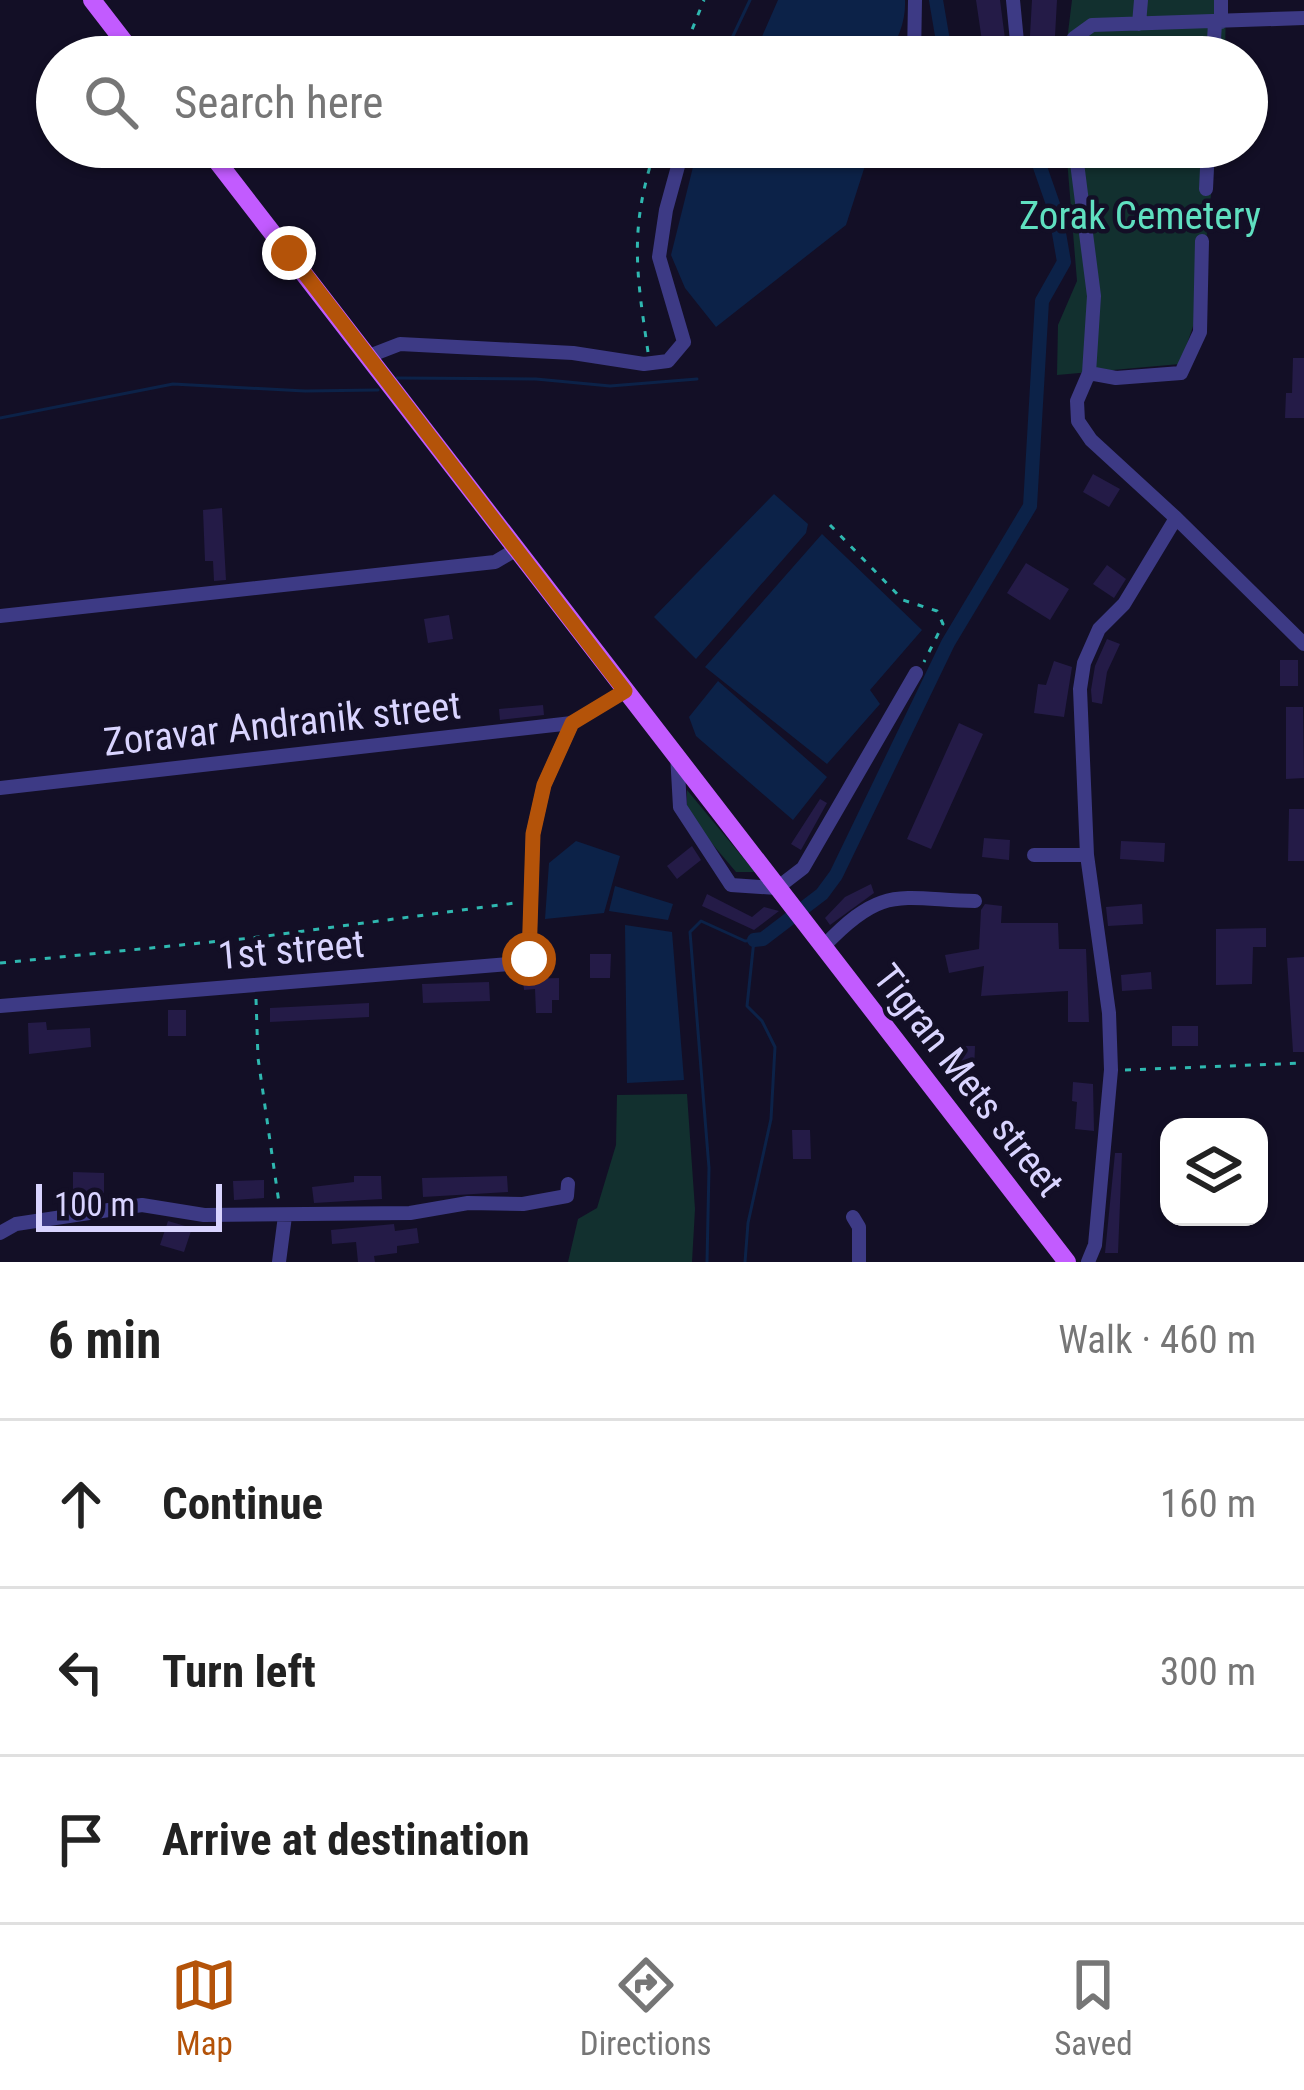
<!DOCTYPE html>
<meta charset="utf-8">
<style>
body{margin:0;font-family:"Roboto Condensed",sans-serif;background:#f2f2f2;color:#222}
.controls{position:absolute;right:36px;bottom:36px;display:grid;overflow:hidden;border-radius:24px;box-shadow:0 3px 9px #0004}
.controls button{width:108px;height:108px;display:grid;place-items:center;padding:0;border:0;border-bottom:3px solid #e0e0e0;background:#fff;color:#222;font:60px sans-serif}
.scale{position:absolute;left:36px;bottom:30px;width:186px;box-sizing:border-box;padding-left:12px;border:6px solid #d9d4ff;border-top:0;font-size:33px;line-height:42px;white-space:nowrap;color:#d9d4ff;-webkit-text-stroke:9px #130f26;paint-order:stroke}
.stop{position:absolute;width:36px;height:36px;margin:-27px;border:9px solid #b45309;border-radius:50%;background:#fff}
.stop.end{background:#b45309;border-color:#fff;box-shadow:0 3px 12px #0008}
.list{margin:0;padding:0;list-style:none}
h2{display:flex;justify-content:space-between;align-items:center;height:156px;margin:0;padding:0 48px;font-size:51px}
h2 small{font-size:39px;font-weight:400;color:#767676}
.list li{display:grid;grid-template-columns:78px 1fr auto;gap:36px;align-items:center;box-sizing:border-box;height:168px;padding:0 48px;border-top:3px solid #e0e0e0}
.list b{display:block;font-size:45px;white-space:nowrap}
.list em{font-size:39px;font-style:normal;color:#767676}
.icon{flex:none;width:66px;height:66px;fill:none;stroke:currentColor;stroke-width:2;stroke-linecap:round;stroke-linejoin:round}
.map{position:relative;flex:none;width:1304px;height:1262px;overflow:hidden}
.search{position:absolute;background:#fff;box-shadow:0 3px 9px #0004;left:36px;right:36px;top:36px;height:132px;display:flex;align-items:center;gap:30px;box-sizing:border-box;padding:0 42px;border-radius:66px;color:#767676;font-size:45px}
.sheet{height:660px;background:#fff}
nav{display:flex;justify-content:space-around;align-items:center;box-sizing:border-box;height:168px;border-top:3px solid #e0e0e0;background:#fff;font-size:33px;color:#767676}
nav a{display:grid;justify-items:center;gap:6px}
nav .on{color:#b45309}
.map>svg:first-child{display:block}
</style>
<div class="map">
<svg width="1304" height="1262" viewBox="0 0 1304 1262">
<rect width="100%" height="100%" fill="#130f26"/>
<path fill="#12302f" d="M1072,0H1226L1225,57H1065Z
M1066,147H1216L1199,309L1180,364L1057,375L1058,325L1077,281Z
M687,790L755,872H736L687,814Z
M687,1094L695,1209L692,1262H568L578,1219L597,1208L616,1145L617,1095Z"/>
<path fill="#0c2248" d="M778,0H905C906,21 898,41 886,57H753Z
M698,147H871L846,225L716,327L685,288L671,255Z
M774,494L808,524L806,533L696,659L654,617Z
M822,534L922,630L870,690L880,704L827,764L705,667Z
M718,681L827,777L793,820L696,736L689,717Z
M576,841L620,856L604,913L545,919L549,863Z
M615,886L673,904L668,920L609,911Z
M625,925L672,932L684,1080L627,1083Z"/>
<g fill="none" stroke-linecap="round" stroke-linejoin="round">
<path stroke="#0c2248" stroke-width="3" d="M723,57L750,0
M397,378L536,379L610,386L697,379
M0,418L173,384L305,391L378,390
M707,1262L709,1168L690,932L701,921L745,941L754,940L747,1006L762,1021L775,1047L771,1119L748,1223L745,1262"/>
<path stroke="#0c2248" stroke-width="14" d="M936,0L944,47L951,57
M754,940L763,939L822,894L836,875L948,643L1030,506L1042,301L1064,262L1055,210L1033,147"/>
</g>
<path fill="#241b47" d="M976,0H1000L1005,39L982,41Z
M1032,0H1057L1054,54L1029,53Z
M1293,358H1304V418H1285L1286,393H1292Z
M1093,474L1120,489L1109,507L1083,492Z
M222,508L226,580L214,581L213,561H205L203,510Z
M1026,563L1069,589L1050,620L1007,593Z
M1107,565L1126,579L1114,598L1093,584Z
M449,615L453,639L428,643L424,619Z
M1107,639L1120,644L1107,672L1102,704L1092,702L1091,690L1095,666Z
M1280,660H1298V686H1280Z
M1054,661L1072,667L1064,717L1034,713L1038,684L1046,685Z
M543,705L544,715L500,720L499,709Z
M1286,707H1303L1304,778L1286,779Z
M959,723L983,734L931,849L907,839Z
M820,799L827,803L801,850L791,844Z
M1289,809H1304V861H1288Z
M984,838L1010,840L1009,860L982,857Z
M1121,841L1165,843L1164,862L1120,859Z
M692,846L701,860L677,879L667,866Z
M871,884L874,893L830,925L825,918L845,897Z
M707,894L752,917L764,907L779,911L754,930L702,906Z
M985,904L1002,906L1001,923H1058L1059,949H1086L1089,1022H1068V991L981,996L984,966L949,973L945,955L979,949L981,910Z
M1142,904L1143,924L1108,926L1106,907Z
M1266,928V947H1253L1252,984L1216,985V929Z
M590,954H611L610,978H590Z
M1304,957V1052H1293L1287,958Z
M1151,972L1152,989L1122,991L1121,975Z
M559,978V1000H552V1013H536L535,989L524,990L523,979Z
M489,982L490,1001L423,1003L422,984Z
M369,1003V1017L270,1022V1008Z
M168,1010H186V1036H168Z
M46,1022L47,1030L90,1028L91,1047L29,1054L28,1023Z
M1172,1026H1198V1046H1172Z
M955,1046H975L974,1072L955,1071Z
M1073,1082L1093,1084L1094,1131L1075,1129L1077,1102L1072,1101Z
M792,1130H810L811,1159H793Z
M1115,1153H1122L1118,1253H1105Z
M73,1172L104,1173V1193L73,1192Z
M354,1176H381L382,1199L314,1203L312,1187L354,1182Z
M507,1176L508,1192L423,1197L422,1178Z
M264,1180V1198L234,1200L233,1181Z
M168,1221L192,1228L184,1252L160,1245Z
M394,1224L395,1231L417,1228L419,1243L397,1246V1253L374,1256L375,1262H358L356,1242L332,1244L331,1230Z"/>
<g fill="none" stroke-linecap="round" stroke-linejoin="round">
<path stroke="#2fb8b0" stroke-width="3" stroke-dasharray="6 9" stroke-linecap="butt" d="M681,57L704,0
M648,352C636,270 629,228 656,147
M830,525L903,600L937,611L943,624L924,662
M0,963L251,938L515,903
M256,999L258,1058L279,1203
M1125,1070L1304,1063"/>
<path stroke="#3d3a85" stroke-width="14" d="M1013,0L1018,52
M1221,22V0
M1139,24L1141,0
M914,57L915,0
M1073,57L1074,38L1092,25L1304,18
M1213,57L1215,23
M1075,147L1094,296L1089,373L1077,401L1078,421L1091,440L1176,518L1304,644
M1206,189L1208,147
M369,356L400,344L573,353L644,364L668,361L684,342L659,257L666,210L680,159
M1089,373L1116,378L1181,373L1200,332L1202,241
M0,616L495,562L517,549
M677,754L680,807L731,885L777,888L803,868L916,673
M0,788L572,723
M1034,855H1087
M824,946C883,884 898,899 975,901
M0,1006L509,964L529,959L533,834L544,785L572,723L625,691
M853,1217L859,1227V1262
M0,1233L16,1224L142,1205L204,1215L410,1213L468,1203L523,1204L567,1196L568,1184
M279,1262L285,1216
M1088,1262L1095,1245L1111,1070L1109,1013L1087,855L1080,689L1084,663L1099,629L1124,604L1176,518"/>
<path stroke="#c25bff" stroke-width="18" d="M92,0L136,57
M206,147L1067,1262"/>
</g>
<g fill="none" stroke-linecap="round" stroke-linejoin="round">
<path stroke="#b45309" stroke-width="15" d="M289,253L625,691L572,723L544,785L533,834L529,959"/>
</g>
<g text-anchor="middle" stroke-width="9" stroke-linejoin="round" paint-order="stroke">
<g font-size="39" fill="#5fe0c0" stroke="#130f26">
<text x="1140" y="229">Zorak Cemetery</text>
</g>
<g font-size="39" fill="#d9d4ff" stroke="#130f26">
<text transform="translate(282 723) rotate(-6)" y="14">Zoravar Andranik street</text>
<text transform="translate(291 949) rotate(-5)" y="14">1st street</text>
<text transform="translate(969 1080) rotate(52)" y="14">Tigran Mets street</text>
</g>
</g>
</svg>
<div class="controls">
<button><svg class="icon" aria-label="layers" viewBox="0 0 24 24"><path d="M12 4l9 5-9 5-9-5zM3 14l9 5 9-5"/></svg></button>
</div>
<div class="scale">100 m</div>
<div class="stop" style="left:529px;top:959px"></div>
<div class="stop end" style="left:289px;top:253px"></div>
<div class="search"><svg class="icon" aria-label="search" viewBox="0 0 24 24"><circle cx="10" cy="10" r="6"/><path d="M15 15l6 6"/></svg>Search here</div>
</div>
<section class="sheet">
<h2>6 min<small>Walk · 460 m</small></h2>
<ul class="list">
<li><svg class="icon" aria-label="ahead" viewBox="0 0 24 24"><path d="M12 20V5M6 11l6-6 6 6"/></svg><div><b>Continue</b></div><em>160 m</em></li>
<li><svg class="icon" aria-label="left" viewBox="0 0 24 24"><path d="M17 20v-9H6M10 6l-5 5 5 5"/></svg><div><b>Turn left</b></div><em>300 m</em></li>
<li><svg class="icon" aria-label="arrive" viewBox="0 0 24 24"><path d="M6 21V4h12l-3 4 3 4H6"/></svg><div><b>Arrive at destination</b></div></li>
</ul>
</section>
<nav>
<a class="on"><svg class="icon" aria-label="map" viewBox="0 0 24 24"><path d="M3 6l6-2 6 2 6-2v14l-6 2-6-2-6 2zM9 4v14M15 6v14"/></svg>Map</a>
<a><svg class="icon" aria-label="directions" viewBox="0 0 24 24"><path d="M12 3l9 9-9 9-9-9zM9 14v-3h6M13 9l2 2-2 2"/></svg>Directions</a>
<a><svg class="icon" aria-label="saved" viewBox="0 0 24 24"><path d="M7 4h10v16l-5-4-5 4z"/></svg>Saved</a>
</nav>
